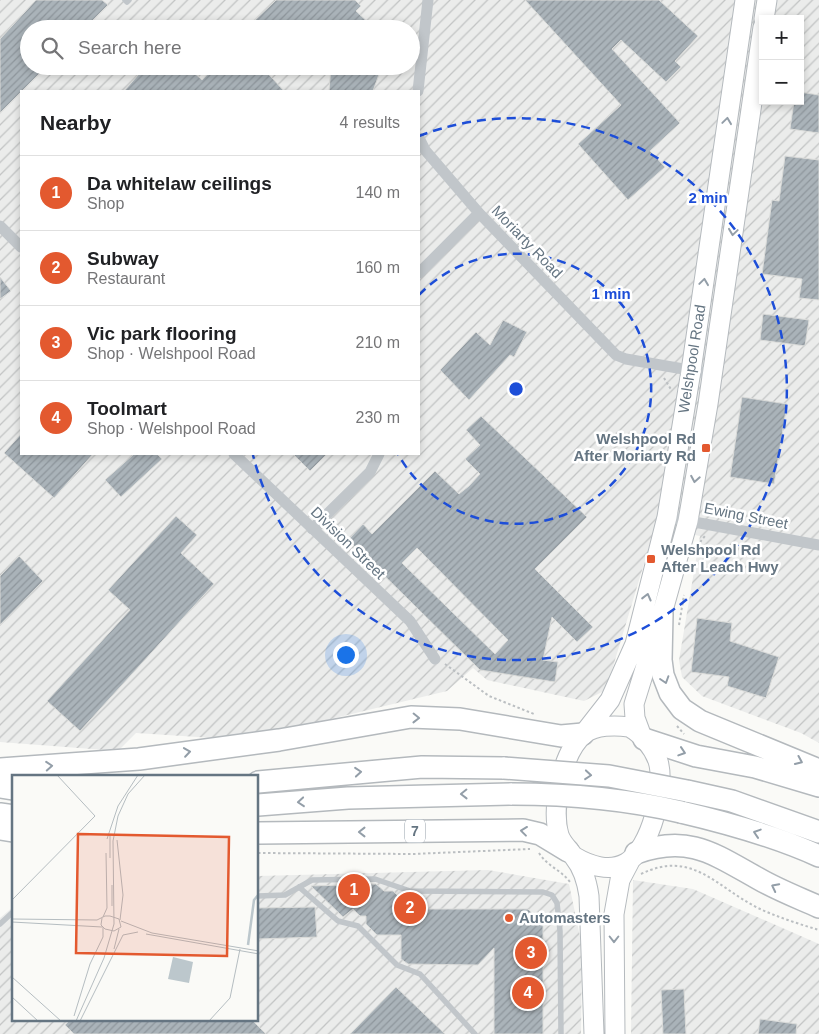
<!DOCTYPE html>
<meta charset="utf-8">
<style>
body{margin:0;font-family:Arial,sans-serif;background:#f6f6f6;color:#202124}
.controls{position:absolute;right:15px;top:15px;display:grid;overflow:hidden;border-radius:0px;box-shadow:0 2px 8px #0003}
.controls button{width:45px;height:45px;display:grid;place-items:center;padding:0;border:0;border-bottom:1px solid #e0e0e0;background:#fff;color:#202124;font:25px sans-serif}
.you{position:absolute;left:345px;top:654px;width:18px;height:18px;margin:-12px;border:4px solid #fff;border-radius:50%;background:#1a73e8;box-shadow:0 0 0 8px #1a73e833}
.badge{display:grid;place-items:center;width:32px;height:32px;border-radius:50%;background:#e3592f;color:#fff;font-size:16px;font-weight:700}
.pin{position:absolute;translate:-50% -50%;border:2px solid #fff;box-shadow:0 1px 5px #0006}
.list{margin:0;padding:0;list-style:none}
h2{display:flex;justify-content:space-between;align-items:center;height:65px;margin:0;padding:0 20px;font-size:21px}
h2 small{font-size:16px;font-weight:400;color:#757577}
.list li{display:grid;grid-template-columns:32px 1fr auto;gap:15px;align-items:center;box-sizing:border-box;height:75px;padding:0 20px;border-top:1px solid #e0e0e0}
.list b{display:block;font-size:19px;white-space:nowrap}
.list p{margin:0;font-size:16px;white-space:nowrap;color:#757577}
.list em{font-size:16px;font-style:normal;color:#757577}
.icon{flex:none;width:28px;height:28px;fill:none;stroke:currentColor;stroke-width:2;stroke-linecap:round;stroke-linejoin:round}
.map{position:relative;flex:none;width:819px;height:1034px;overflow:hidden}
.search{position:absolute;background:#fff;box-shadow:0 2px 8px #0003;left:20px;top:20px;width:400px;height:55px;display:flex;align-items:center;gap:12px;box-sizing:border-box;padding:0 18px;border-radius:28px;color:#757577;font-size:19px}
.panel{position:absolute;background:#fff;box-shadow:0 2px 8px #0003;left:20px;top:90px;width:400px;height:365px;border-radius:0px}
.map>svg:first-child{display:block}
</style>
<div class="map">
<svg width="819" height="1034" viewBox="0 0 819 1034">
<defs>
<pattern id="industrial-furrows" width="10" height="10" patternUnits="userSpaceOnUse" patternTransform="scale(1.25)"><rect width="10" height="10" fill="#ebeceb"/><path d="M-1 1l2-2M0 10L10 0M9 11l2-2" fill="none" stroke="#c2c4c4"/></pattern>
<pattern id="building-hatch" width="6" height="6" patternUnits="userSpaceOnUse" patternTransform="scale(1.25)"><rect width="6" height="6" fill="#aab3b9"/><path d="M-1 1l2-2M0 6l6-6M5 7l2-2" fill="none" stroke="#8e969c"/></pattern>
</defs>
<rect width="100%" height="100%" fill="#fafaf7"/>
<path fill="url(#industrial-furrows)" fill-rule="evenodd" d="M0,0H819V743L801,733L702,696L682,677L679,660L700,536L655,527L606,690L584,701L487,680L473,668L447,691L244,740L136,733L118,751L0,742ZM763,19H800V101H763ZM29,29H411V66H29ZM21,91H419V454H21Z
M488,870L569,884L582,946L581,1034H0V918L14,906V1020H258V876Z
M633,880L693,889L819,944V1034H631Z"/>
<path fill="url(#building-hatch)" stroke="#dbdcda" fill-rule="evenodd" d="M36,0H102L108,5L84,29H29V66H47L0,113V39Z
M276,0H355L361,6L356,11L375,29H262L254,21Z
M525,0H659L698,36L675,61L681,67L666,82L621,40L612,49L680,123L650,151L665,167L628,200L578,144L621,105Z
M146,66H187L202,80L215,66H261L284,91H124Z
M331,66H382L373,91H329Z
M800,92L819,95V133L790,129L794,101H800Z
M785,156L819,160V300L799,298L802,279L762,274L772,200L779,201Z
M0,277L11,291L0,299Z
M763,314L809,320L805,346L760,340Z
M503,320L527,332L514,357L510,355L469,400L440,370L476,332L490,345Z
M742,397L787,404L774,484L730,477Z
M481,416L587,517L535,569L593,627L577,642L552,617L543,660L558,662L555,682L480,670L348,540L363,524L372,534L435,471L459,494L469,486L480,474L465,459L480,445L466,430ZM417,548L508,640L495,654L402,563Z
M21,434V454H93L54,498L4,453Z
M134,454H157L162,459L121,497L105,480Z
M293,454H327L310,471Z
M176,516L197,535L181,553L214,584L80,731L47,701L130,610L108,590Z
M19,556L43,581L0,625V576Z
M697,618L732,623L730,641L779,657L766,698L727,686L729,677L691,672Z
M376,884L384,891H393L401,899H409L419,909H528L543,924V1034H494V948L478,965L408,964L401,959V935H377L366,924V916H360L353,909L343,917L311,886Z
M315,907L317,937L258,939V908Z
M396,987L445,1034H350Z
M684,989L686,1034H663L661,990Z
M760,1019L797,1024L796,1034H758Z
M70,1020H252L266,1034H74L65,1025Z"/>
<g fill="none" stroke-linecap="round" stroke-linejoin="round">
<g stroke="#b5babe" stroke-width="21">
<path id="primary" d="M764,19L767,0
M585,732L610,700L635,644L667,517L691,371L745,0
M642,737L635,718L634,704L662,614L688,521L708,404L763,27
M575,857C590,866 610,872 626,863C651,849 666,787 658,761C653,747 642,734 629,727C615,725 595,725 584,734C562,752 551,808 559,835C562,844 569,849 574,857C583,868 587,882 589,896L594,1034
M615,1034L614,914L620,880L631,859"/>
</g>
<g stroke="#b4b9bd" stroke-width="24">
<path id="motorway" d="M662,614L661,660L663,675L670,693L682,709L700,721L819,770
M644,739L696,756L755,767L819,786
M0,769L139,759L279,740L411,717L460,719L561,736L583,734
M258,782L422,767L504,768
M0,787L14,789
M687,791L732,801L819,832
M258,805L348,798L512,794
M681,812C728,823 775,836 819,856
M0,814L14,816
M0,829L14,831
M258,833L523,830L540,834L568,851
M636,853C689,834 714,854 759,879C778,890 799,898 819,907"/>
</g>
<path stroke="#bbbfc2" stroke-width="2" stroke-dasharray="2.5 2.5" stroke-linecap="butt" d="M664,378L672,391
M706,503L710,508L709,514
M697,546L705,536
M679,625L684,595
M445,664L489,696L534,714
M677,726L684,734
M258,853L413,854L530,849
M539,853C547,866 561,870 570,882
M641,874C692,849 716,887 758,908C777,917 799,924 819,930"/>
<path stroke="#c1c6ca" stroke-width="5.5" d="M125,0L127,2L129,0
M299,887L338,921L358,926L397,965L420,974L475,1034
M258,896L285,895L312,880L375,879L410,891L543,892L552,895L557,903L560,931L561,1034
M0,924L14,911"/>
<path stroke="#c1c6ca" stroke-width="11" d="M418,91L428,0
M419,138L425,150L479,213L616,355L626,359L712,374
M0,226L21,247
M419,273L479,213
M234,454L410,621L435,659
M667,517L819,545
M312,529L370,472L379,454"/>
<use href="#primary" stroke="#fff" stroke-width="19"/>
<use href="#motorway" stroke="#fff" stroke-width="21"/>
<g stroke="#b4b9bd" stroke-width="24" stroke-linecap="butt">
<path id="motorway-bridge" d="M504,768L609,776L687,791
M512,794C569,794 626,799 681,812"/>
</g>
<use href="#motorway-bridge" stroke="#fff" stroke-width="21"/>
</g>
<defs><path id="oneway-chevron" d="M-2-3.5L2.5 0L-2 3.5" fill="none" stroke-width="1.6" stroke-linecap="round" stroke-linejoin="round" transform="scale(1.25)"/></defs>
<g stroke="#939ea8">
<use href="#oneway-chevron" transform="translate(727 121) rotate(-82)"/>
<use href="#oneway-chevron" transform="translate(733 232) rotate(98)"/>
<use href="#oneway-chevron" transform="translate(704 282) rotate(-82)"/>
<use href="#oneway-chevron" transform="translate(695 479) rotate(100)"/>
<use href="#oneway-chevron" transform="translate(647 597) rotate(-76)"/>
<use href="#oneway-chevron" transform="translate(665 680) rotate(72)"/>
<use href="#oneway-chevron" transform="translate(416 718) rotate(1)"/>
<use href="#oneway-chevron" transform="translate(187 752) rotate(-8)"/>
<use href="#oneway-chevron" transform="translate(682 752) rotate(18)"/>
<use href="#oneway-chevron" transform="translate(799 761) rotate(24)"/>
<use href="#oneway-chevron" transform="translate(49 766) rotate(-4)"/>
<use href="#oneway-chevron" transform="translate(358 772) rotate(-5)"/>
<use href="#oneway-chevron" transform="translate(588 775) rotate(5)"/>
<use href="#oneway-chevron" transform="translate(464 794) rotate(179)"/>
<use href="#oneway-chevron" transform="translate(301 802) rotate(175)"/>
<use href="#oneway-chevron" transform="translate(524 831) rotate(-173)"/>
<use href="#oneway-chevron" transform="translate(362 832) rotate(180)"/>
<use href="#oneway-chevron" transform="translate(757 833) rotate(-162)"/>
<use href="#oneway-chevron" transform="translate(775 887) rotate(-153)"/>
<use href="#oneway-chevron" transform="translate(614 939) rotate(90)"/>
</g>
<g fill="none" stroke="#1d4ed8" stroke-width="2.5" stroke-dasharray="9 6">
<path d="M419 295A135 135 0 1 1 398 454"/>
<path d="M419 136A271 271 0 1 1 253 455"/>
</g>
<g fill="#e3592f" stroke="#fff" stroke-width="2">
<rect x="701" y="443" width="10" height="10" rx="2.5"/>
<rect x="646" y="554" width="10" height="10" rx="2.5"/>
<circle cx="509" cy="918" r="5"/>
</g>
<g text-anchor="middle" stroke-width="5" stroke-linejoin="round" paint-order="stroke">
<rect fill="#fff" stroke="#939ea8" stroke-width="1" x="405" y="819.5" width="20" height="23" rx="4"/>
<g font-size="14" font-weight="bold" fill="#657582">
<text x="415" y="836">7</text>
</g>
<g font-size="15" fill="#657582" stroke="#fff">
<text transform="translate(527 242) rotate(46)" y="5">Moriarty Road</text>
<text transform="translate(692 359) rotate(-81)" y="5">Welshpool Road</text>
<text transform="translate(746 516) rotate(11)" y="5">Ewing Street</text>
<text transform="translate(348 543) rotate(44)" y="5">Division Street</text>
</g>
<g font-size="15" font-weight="bold" fill="#657582" stroke="#fff" text-anchor="start">
<text x="696" y="444" text-anchor="end">Welshpool Rd<tspan x="696" dy="17">After Moriarty Rd</tspan></text>
<text x="661" y="555">Welshpool Rd<tspan x="661" dy="17">After Leach Hwy</tspan></text>
<text x="519" y="923">Automasters</text>
</g>
</g>
<g transform="translate(12 775)">
<rect width="246" height="246" fill="#fafaf7"/>
<path d="M161,182L181,187L177,208L156,204Z" fill="#bcc7cc"/>
<path fill="none" stroke="#bcc7cc" stroke-width="2.5" d="M236,170L242,125L247,119"/>
<path fill="none" stroke="#b5bdc1" stroke-width="1" d="M95,64L106,31L126,0M105,65L111,120L108,145M98,83V60M100,110V131M0,125L83,41L45,0M91,142L95,133L94,78M0,144L85,145L93,141H98L107,144L109,152L102,156L93,154L89,150L90,143M109,146L140,158L247,176M0,147L90,152M134,159L247,179M102,174L107,154M0,202L49,246M0,222L26,246M62,241L78,189L91,162V152M64,246L92,183L102,149L101,66L106,41L116,19L133,0M68,246L111,160L126,157M197,246L218,223L228,174"/>
<path fill="#e3592f" fill-opacity="0.15" stroke="#e3592f" stroke-width="2.5" d="M66,59L217,62L215,181L64,178Z"/>
<rect width="246" height="246" fill="none" stroke="#657582" stroke-width="2.5"/>
</g>
<circle cx="516" cy="389" r="8" fill="#1d4ed8" stroke="#fff" stroke-width="2.5"/>
<g font-size="15" text-anchor="middle" font-weight="bold" fill="#1d4ed8" stroke="#fff" stroke-width="5" stroke-linejoin="round" paint-order="stroke">
<text x="708" y="203">2 min</text>
<text x="611" y="299">1 min</text>
</g>
</svg>
<div class="controls">
<button>+</button>
<button>−</button>
</div>
<div class="you"></div>
<div class="pin badge" style="left:354px;top:890px">1</div>
<div class="pin badge" style="left:410px;top:908px">2</div>
<div class="pin badge" style="left:531px;top:953px">3</div>
<div class="pin badge" style="left:528px;top:993px">4</div>
<div class="search"><svg class="icon" aria-label="search" viewBox="0 0 24 24"><circle cx="10" cy="10" r="6"/><path d="M15 15l6 6"/></svg>Search here</div>
<section class="panel">
<h2>Nearby<small>4 results</small></h2>
<ul class="list">
<li><span class="badge">1</span><div><b>Da whitelaw ceilings</b><p>Shop</p></div><em>140 m</em></li>
<li><span class="badge">2</span><div><b>Subway</b><p>Restaurant</p></div><em>160 m</em></li>
<li><span class="badge">3</span><div><b>Vic park flooring</b><p>Shop · Welshpool Road</p></div><em>210 m</em></li>
<li><span class="badge">4</span><div><b>Toolmart</b><p>Shop · Welshpool Road</p></div><em>230 m</em></li>
</ul>
</section>
</div>
